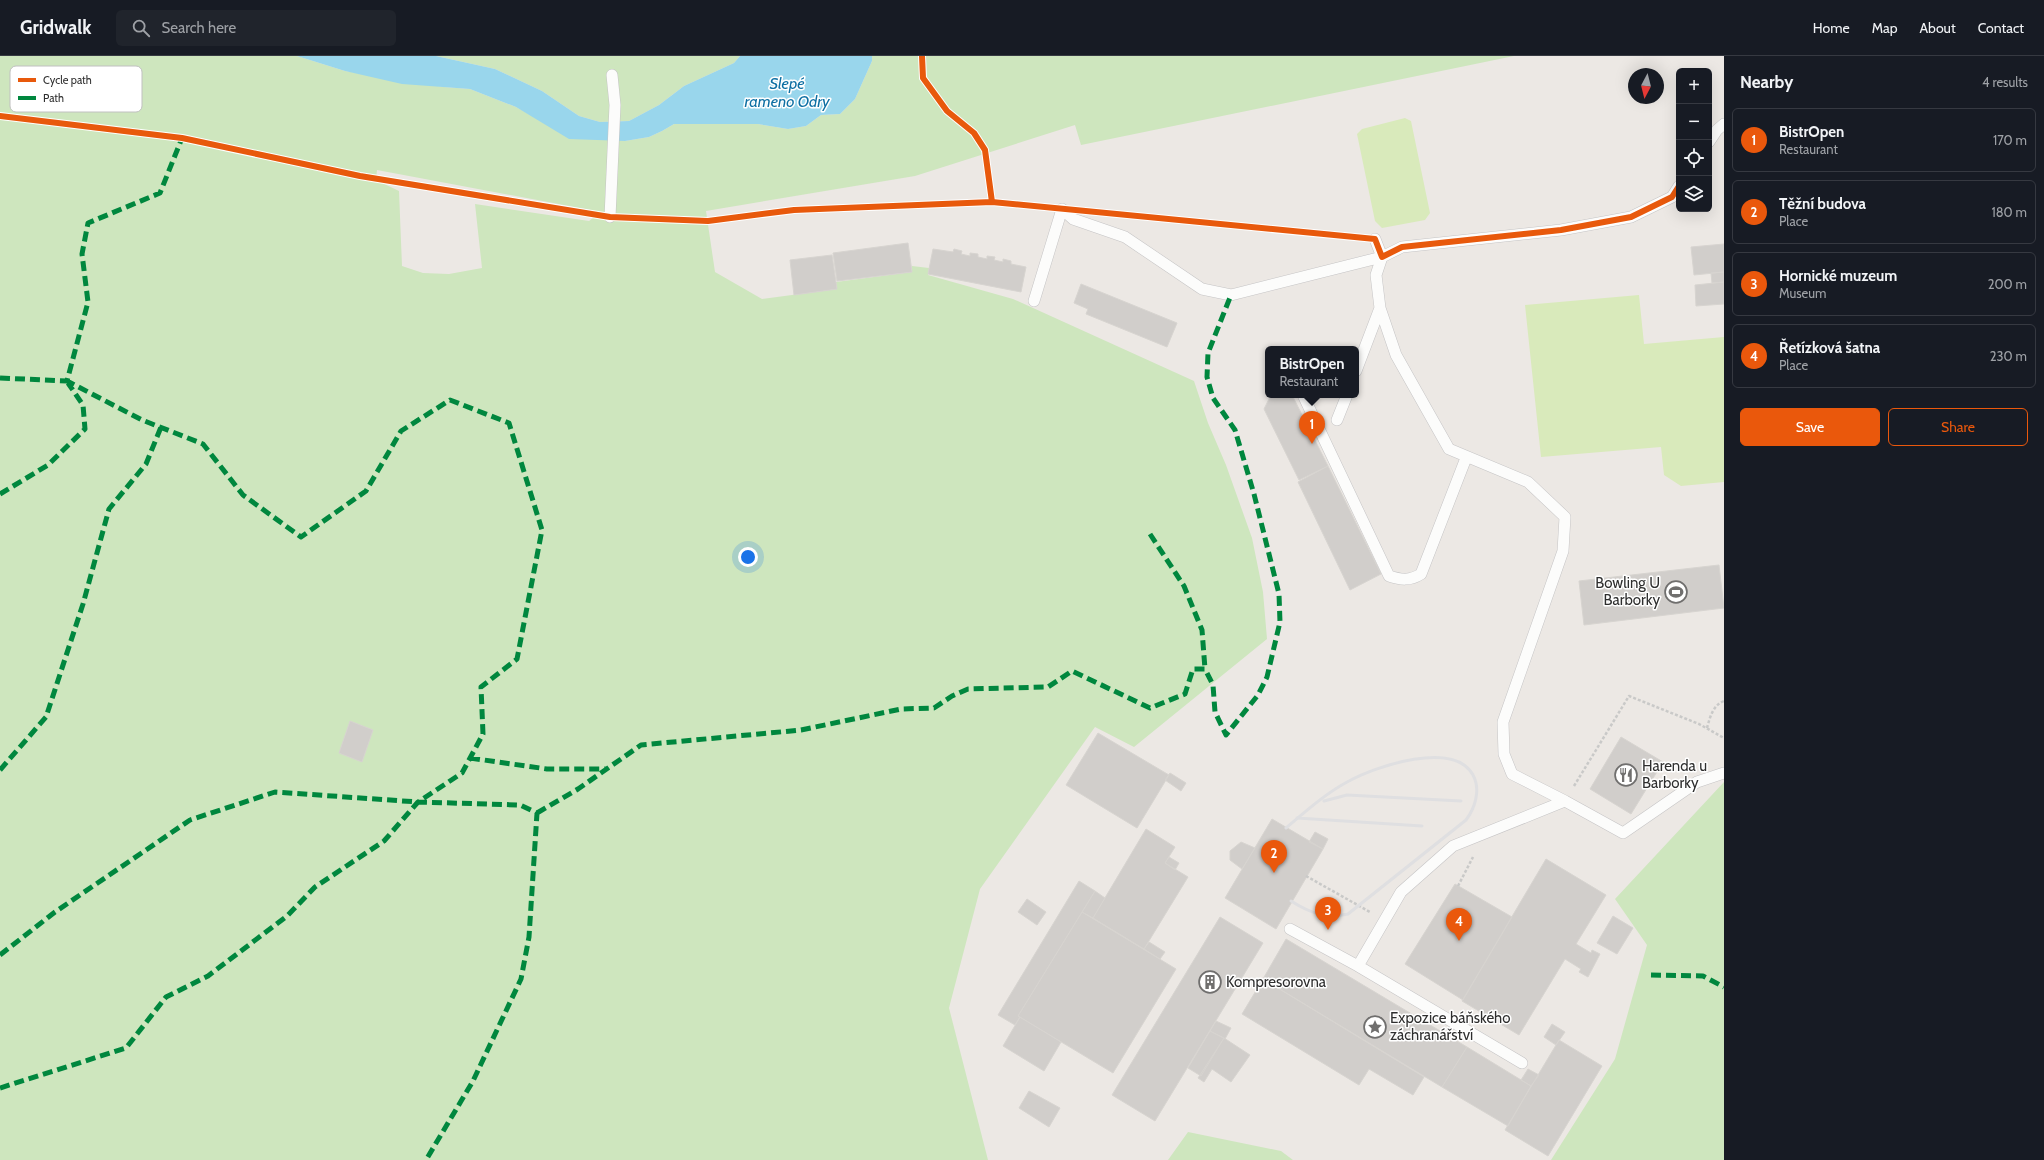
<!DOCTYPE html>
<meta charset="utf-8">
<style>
body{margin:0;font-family:Cabin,sans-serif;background:#20242c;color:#f1f3f6}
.controls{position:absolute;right:12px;top:12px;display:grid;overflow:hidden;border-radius:6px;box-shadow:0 4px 16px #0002}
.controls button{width:36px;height:36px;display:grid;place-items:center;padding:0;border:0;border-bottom:1px solid #363941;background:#171b24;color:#f1f3f6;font:20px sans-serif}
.compass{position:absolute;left:1628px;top:12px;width:36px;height:36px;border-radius:50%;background:#171b24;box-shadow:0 4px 16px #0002;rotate:187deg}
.you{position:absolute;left:748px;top:501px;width:14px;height:14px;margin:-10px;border:3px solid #fff;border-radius:50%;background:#1a73e8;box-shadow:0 0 0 6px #1a73e833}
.badge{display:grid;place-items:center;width:26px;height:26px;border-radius:50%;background:#ea580c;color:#fff;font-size:13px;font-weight:700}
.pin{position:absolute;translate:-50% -33px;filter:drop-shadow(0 1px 2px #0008)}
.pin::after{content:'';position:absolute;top:21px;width:14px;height:12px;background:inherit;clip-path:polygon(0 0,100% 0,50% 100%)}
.popup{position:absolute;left:1265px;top:290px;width:94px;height:52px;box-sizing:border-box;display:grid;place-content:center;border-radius:6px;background:#171b24;filter:drop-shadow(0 1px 3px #0005);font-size:13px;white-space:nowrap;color:#9ea1a6}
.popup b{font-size:15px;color:#f1f3f6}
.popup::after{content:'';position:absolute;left:50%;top:100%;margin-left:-8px;border:8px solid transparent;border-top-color:#171b24}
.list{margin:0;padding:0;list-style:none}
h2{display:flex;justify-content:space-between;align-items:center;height:52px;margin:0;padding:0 16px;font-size:17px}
h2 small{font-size:13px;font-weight:400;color:#9ea1a6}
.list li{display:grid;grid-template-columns:26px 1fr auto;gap:12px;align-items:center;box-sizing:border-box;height:64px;margin:0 8px 8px;padding:0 8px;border:1px solid #363941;border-radius:6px}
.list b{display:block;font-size:15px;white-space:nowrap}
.list p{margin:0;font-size:13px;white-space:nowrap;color:#9ea1a6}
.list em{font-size:13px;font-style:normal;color:#9ea1a6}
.actions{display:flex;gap:8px;padding:12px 16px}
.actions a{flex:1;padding:9px 0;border:1px solid #ea580c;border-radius:6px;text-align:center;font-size:14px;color:#ea580c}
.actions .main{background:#ea580c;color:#fff}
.icon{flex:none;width:22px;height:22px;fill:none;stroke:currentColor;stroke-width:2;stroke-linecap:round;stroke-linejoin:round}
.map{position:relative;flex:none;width:1724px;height:1104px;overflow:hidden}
header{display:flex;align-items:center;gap:24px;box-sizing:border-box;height:56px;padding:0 20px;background:#171b24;border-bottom:1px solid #363941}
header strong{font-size:19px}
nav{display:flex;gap:22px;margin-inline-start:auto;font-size:14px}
.search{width:280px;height:36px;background:#20242c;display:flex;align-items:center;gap:10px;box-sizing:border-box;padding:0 14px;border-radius:6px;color:#9ea1a6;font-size:15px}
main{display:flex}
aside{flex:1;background:#171b24}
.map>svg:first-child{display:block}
</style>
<header>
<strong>Gridwalk</strong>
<div class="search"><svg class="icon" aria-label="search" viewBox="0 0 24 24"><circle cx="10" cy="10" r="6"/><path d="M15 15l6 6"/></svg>Search here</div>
<nav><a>Home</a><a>Map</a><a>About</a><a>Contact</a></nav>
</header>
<main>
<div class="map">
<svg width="1724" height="1104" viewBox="0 0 1724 1104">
<rect width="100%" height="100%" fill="#ece8e4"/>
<path fill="#cee6be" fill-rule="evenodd" d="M0,0H297L345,15L444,31L470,33L516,51L540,64L625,85L649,81L662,75L674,68H758L788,73L806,70L821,59L840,58L855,43L872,5V0H1514L1081,89L1075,69L915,120L706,155L715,216L762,243L837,233L836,226L912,216V210L929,212L928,219L1013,243L1194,325L1208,367L1226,409L1252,482L1263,536L1267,583L1134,691L1095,671L980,833L949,952L988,1104H0ZM377,114L601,156L589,165L475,148L482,212L449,218L423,217L402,210L399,135L376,124Z
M436,0H740L734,7L684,30L659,49L629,65L600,66L579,60L542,35L495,13Z
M1724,726V1104H1551L1615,1003L1647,889L1615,843Z
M1188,1076L1281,1095L1293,1104H1168Z"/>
<path fill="#d9eabb" d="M1405,62L1411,65L1430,157L1425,164L1382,172L1375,165L1357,78L1362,73Z
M1639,239L1644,288L1724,281V426L1681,430L1664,419L1661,391L1541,401L1525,249Z"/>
<path fill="#99d6ec" d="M297,0H436L495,13L542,35L579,60L600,66L629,65L659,49L684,30L734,7L740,0H872V5L855,43L840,58L821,59L806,70L788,73L758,68H674L662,75L649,81L625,85L569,83L516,51L470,33L402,28L345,15Z"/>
<path fill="#d1cecb" stroke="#d7d4d0" d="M908,187L912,216L837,225L833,197Z
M1724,188V216L1694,219L1691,191Z
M933,193L953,196L954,193L962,195L961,198L970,200V197L978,198V201L987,203V200L995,201L994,204L1003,206V203L1011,205V208L1026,211L1021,236L928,218Z
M832,199L837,233L794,239L790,204Z
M1724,216V226L1712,227L1711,217Z
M1724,226V248L1696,250L1695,229Z
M1081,228L1177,267L1167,291L1086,258L1088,253L1074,247Z
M1271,339H1292L1328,410L1299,424L1264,353Z
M1328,410L1381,518L1350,534L1298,426Z
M1719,509L1724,552L1584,569L1579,525Z
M350,665L373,674L362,706L339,697Z
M1098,677L1169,719L1137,772L1066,729Z
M1621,681L1663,706L1631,758L1590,733Z
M1170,717L1186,727L1181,735L1165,724Z
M1272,763L1323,793L1276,873L1225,842Z
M1146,773L1175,791L1165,807L1188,821L1144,893L1093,862Z
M1315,776L1328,783L1323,793L1309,786Z
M1241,786L1255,792L1242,813L1230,804V795Z
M1169,801L1179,807L1175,814L1165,807Z
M1546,803L1606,839L1576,888L1591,897L1592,894L1600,898L1588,921L1579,916L1581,913L1565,903L1519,979L1462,945Z
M1079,825L1095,835L1018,960L1020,961L1015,969L998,959Z
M1455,828L1512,861L1463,944L1405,908Z
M1095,835L1105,842L1093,862L1082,856Z
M1027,843L1046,856L1037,869L1018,856Z
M1082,856L1176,913L1113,1017L1018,960Z
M1613,860L1633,872L1617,898L1597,887Z
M1220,861L1263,887L1155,1065L1112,1039Z
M1286,883L1467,991L1442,1031L1263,923Z
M1149,886L1165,896L1160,903L1144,893Z
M1263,923L1424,1021L1413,1039L1369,1013L1359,1029L1242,958Z
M1020,961L1061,986L1044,1015L1003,990Z
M1216,965L1231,972L1225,983L1210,975Z
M1552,968L1565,976L1556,989L1544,981Z
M1210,975L1224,982L1201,1020L1188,1012Z
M1224,982L1250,999L1231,1026L1212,1013L1204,1026L1198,1022Z
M1559,984L1602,1010L1548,1100L1505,1074Z
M1467,991L1531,1030L1508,1070L1442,1031Z
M1528,1013L1539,1019L1531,1030L1521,1024Z
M1029,1035L1060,1052L1049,1071L1019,1052Z"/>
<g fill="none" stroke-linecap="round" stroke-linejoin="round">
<g stroke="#c5c4c5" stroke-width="12">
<path id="service" d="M1709,86L1717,74L1724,68
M610,161L615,49L612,19
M1375,183L1382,201L1402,191L1561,174L1631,161L1672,141L1679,130
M1382,201L1376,219L1380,252L1396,299L1449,393L1528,426L1565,461L1563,495L1503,666L1504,698L1512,718L1565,745
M1034,245L1062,153L1073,163L1125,181L1202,233L1231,239L1382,201
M1356,315L1380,252
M1303,339L1389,520C1401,524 1410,525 1421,518L1466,402
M1337,364L1347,339
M1290,873L1358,910L1522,1007
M1358,910L1401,836L1453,790L1565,745L1623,777L1697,726L1724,717"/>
</g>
<path stroke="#c9c9c8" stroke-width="2.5" stroke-dasharray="3 2" stroke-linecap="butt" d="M1707,672C1710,661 1713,649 1724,645
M1574,730L1629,640L1699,668L1724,682
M1306,820L1370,856
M1458,830L1473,801"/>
<use href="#service" stroke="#fcfcfb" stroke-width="11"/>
<path stroke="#dfdfe1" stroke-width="3" d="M1324,745L1347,739L1461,745
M1297,762L1422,770
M1286,772C1306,755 1326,737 1349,725C1376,710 1454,684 1473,719C1481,734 1475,752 1466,764L1348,858C1326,863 1310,857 1291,845"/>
<path stroke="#00873e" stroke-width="5" stroke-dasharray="10 5" stroke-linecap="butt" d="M0,322L67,325L88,246L82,198L88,167L160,137L182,82
M0,438L48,409L85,373L83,349L68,327
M1150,478L1184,530L1202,574L1205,613
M470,702L547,713H607
M0,714L46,661L83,548L109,453L146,408L161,371
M537,757L578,733L641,689L801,674L901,653L934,652L952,640L968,633L1048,631L1072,615L1150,652L1185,638L1193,613H1205L1213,629L1215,656L1226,679L1258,639L1267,621L1280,566L1279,538L1254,438L1235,374L1213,342L1207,321L1208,297L1231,239
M0,899L55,856L190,764L275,736L418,746L520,749L537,757L529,881L521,923L473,1025L426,1104
M1651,919L1703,920L1724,931
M0,1032L126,992L166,941L208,920L287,860L315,831L384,785L418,746L462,717L483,678L481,631L517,603L542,474L509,367L450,344L401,375L366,435L301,481L243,439L203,388L142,364L67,325"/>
<g stroke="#fff" stroke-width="8">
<path id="cycleway" d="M922,0L923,22L947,55L974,77L985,94L992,146
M0,60L182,82L360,120L610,161L708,165L794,154L992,146L1375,183L1382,201L1402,191L1561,174L1631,161L1672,141L1679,130"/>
</g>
<use href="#cycleway" stroke="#e8590c" stroke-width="6"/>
</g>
<defs>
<g id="stadium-ring" transform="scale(1.15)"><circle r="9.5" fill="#fff" stroke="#706f6e" stroke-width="1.5"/><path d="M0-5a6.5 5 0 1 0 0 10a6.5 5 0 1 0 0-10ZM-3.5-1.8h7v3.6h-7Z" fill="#706f6e"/></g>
<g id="restaurant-ring" transform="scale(1.15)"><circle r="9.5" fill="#fff" stroke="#706f6e" stroke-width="1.5"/><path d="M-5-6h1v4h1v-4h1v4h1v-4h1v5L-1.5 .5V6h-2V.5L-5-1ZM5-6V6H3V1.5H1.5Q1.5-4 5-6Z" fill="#706f6e"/></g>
<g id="building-ring" transform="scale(1.15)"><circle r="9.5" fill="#fff" stroke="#706f6e" stroke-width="1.5"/><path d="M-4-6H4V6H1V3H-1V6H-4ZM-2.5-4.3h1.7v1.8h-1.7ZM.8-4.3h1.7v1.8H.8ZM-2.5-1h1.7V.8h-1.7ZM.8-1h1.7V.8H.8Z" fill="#706f6e"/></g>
<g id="sight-ring" transform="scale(1.15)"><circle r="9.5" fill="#fff" stroke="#706f6e" stroke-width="1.5"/><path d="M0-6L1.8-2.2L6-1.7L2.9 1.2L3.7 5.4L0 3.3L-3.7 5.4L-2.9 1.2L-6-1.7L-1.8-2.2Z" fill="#706f6e"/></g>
</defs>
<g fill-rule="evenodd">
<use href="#stadium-ring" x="1676" y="536"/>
<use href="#restaurant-ring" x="1626" y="719"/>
<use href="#building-ring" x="1210" y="926"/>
<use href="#sight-ring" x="1375" y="971"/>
</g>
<g text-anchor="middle" stroke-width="3" stroke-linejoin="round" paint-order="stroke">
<g font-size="15" fill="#2e2e2e" stroke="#fff" text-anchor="start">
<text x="1660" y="532" text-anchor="end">Bowling U<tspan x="1660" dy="17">Barborky</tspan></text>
<text x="1642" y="715">Harenda u<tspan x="1642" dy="17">Barborky</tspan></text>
<text x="1226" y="931">Kompresorovna</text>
<text x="1390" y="967">Expozice báňského<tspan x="1390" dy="17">záchranářství</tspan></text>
</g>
<g font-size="16" font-style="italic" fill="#0d6fa3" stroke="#fff">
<text x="787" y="33">Slepé<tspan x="787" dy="18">rameno Odry</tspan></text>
</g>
</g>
<rect x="10" y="10" width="132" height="46" rx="6" fill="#fff" stroke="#c0c0c0" stroke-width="1"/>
<rect x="18" y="22" width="18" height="4" fill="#e8590c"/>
<rect x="18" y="40" width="18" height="4" fill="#00873e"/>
<g font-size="11" fill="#2e2e2e">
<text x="43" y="28">Cycle path</text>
<text x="43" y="46">Path</text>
</g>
</svg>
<div class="controls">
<button>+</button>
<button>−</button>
<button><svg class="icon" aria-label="locate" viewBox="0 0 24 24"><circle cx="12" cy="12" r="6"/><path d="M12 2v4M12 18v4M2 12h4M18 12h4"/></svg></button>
<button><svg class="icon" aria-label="layers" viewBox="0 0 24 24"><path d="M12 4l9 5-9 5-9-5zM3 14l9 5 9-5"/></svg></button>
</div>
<svg class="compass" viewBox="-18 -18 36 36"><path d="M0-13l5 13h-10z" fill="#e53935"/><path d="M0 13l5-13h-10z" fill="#9ea1a6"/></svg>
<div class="you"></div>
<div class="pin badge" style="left:1312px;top:388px">1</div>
<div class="popup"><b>BistrOpen</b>Restaurant</div>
<div class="pin badge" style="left:1274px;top:817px">2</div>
<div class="pin badge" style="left:1328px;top:874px">3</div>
<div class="pin badge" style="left:1459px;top:885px">4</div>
</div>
<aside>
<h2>Nearby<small>4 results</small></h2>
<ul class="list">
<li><span class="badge">1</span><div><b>BistrOpen</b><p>Restaurant</p></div><em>170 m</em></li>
<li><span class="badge">2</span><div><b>Těžní budova</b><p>Place</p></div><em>180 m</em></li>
<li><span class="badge">3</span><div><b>Hornické muzeum</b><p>Museum</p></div><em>200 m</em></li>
<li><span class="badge">4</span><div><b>Řetízková šatna</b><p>Place</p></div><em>230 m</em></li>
</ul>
<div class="actions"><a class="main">Save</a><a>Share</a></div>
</aside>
</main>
